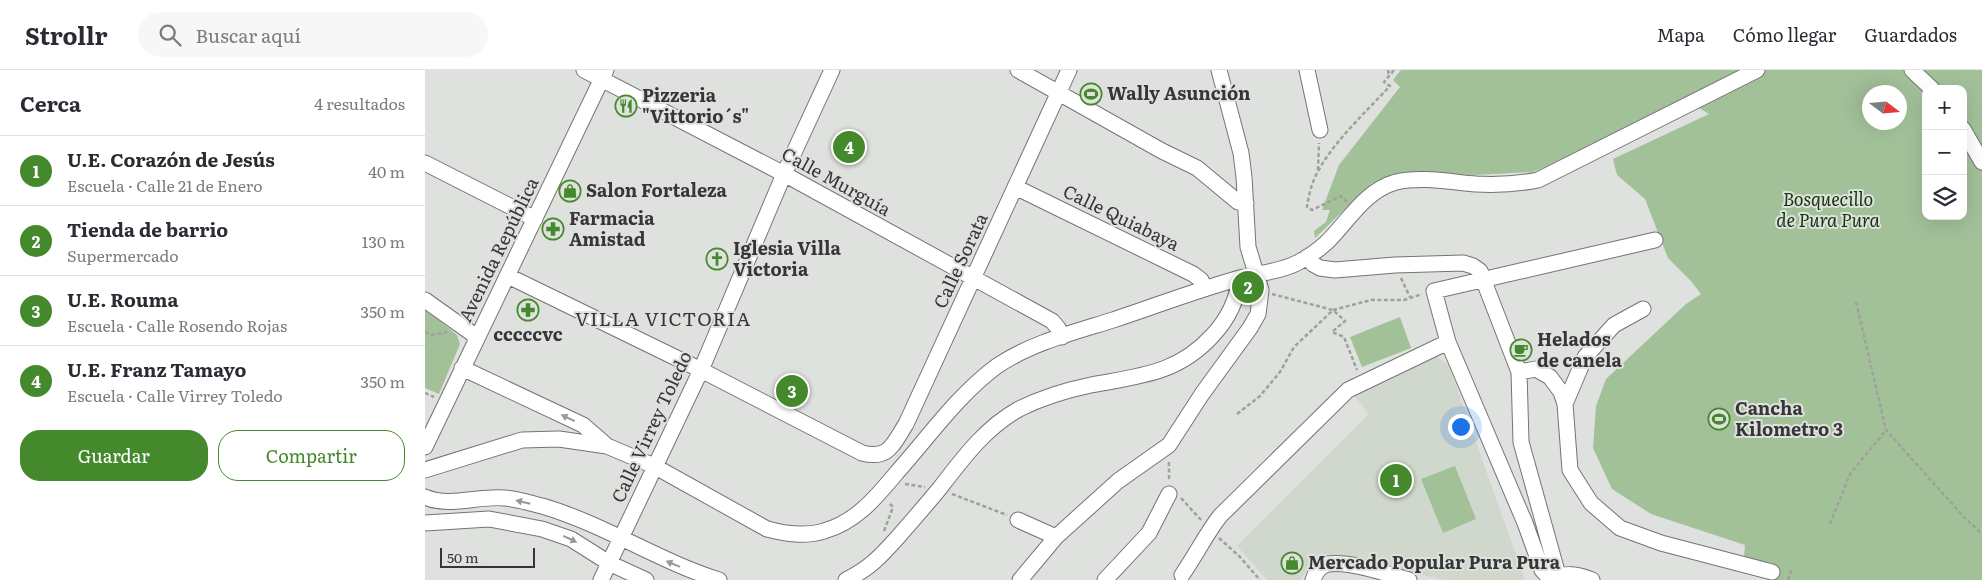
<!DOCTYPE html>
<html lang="es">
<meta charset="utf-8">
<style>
body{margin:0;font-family:Literata,serif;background:#f7f7f7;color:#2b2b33}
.controls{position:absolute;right:15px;top:15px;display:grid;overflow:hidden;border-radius:10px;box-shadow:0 5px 20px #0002}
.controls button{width:45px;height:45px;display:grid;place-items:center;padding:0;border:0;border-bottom:1px solid #e1e1e2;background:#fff;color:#2b2b33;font:25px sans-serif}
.compass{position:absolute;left:1437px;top:15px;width:45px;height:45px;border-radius:50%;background:#fff;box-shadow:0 5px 20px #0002;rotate:106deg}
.scale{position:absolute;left:15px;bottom:12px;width:95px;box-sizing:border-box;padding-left:5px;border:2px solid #353635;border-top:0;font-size:14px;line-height:18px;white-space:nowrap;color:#353635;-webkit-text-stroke:4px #dee1dd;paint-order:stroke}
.you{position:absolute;left:1035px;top:356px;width:18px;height:18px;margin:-12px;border:4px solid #fff;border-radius:50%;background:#1a73e8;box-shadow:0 0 0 8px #1a73e833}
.badge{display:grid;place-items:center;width:32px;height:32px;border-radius:50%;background:#45892d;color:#fff;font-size:16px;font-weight:700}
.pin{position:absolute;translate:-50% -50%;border:2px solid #fff;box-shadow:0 1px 5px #0006}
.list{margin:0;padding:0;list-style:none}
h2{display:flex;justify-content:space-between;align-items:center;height:65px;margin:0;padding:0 20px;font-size:21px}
h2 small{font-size:16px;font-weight:400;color:#7c7c81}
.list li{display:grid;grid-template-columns:32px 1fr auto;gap:15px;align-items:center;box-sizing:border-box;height:70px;padding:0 20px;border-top:1px solid #e1e1e2}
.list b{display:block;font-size:19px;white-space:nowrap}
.list p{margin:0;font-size:16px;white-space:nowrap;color:#7c7c81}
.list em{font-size:16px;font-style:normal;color:#7c7c81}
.actions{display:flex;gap:10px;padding:15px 20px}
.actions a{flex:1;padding:11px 0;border:1px solid #45892d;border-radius:20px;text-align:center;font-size:18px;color:#45892d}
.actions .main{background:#45892d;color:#fff}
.icon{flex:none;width:28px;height:28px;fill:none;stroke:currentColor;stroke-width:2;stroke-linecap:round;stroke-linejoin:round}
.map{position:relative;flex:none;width:1557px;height:510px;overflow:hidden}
header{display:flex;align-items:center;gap:30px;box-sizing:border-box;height:70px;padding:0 25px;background:#fff;border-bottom:1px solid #e1e1e2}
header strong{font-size:24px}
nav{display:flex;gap:28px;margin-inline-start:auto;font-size:18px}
.search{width:350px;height:45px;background:#f7f7f7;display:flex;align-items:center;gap:12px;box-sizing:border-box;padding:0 18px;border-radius:28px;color:#7c7c81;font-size:19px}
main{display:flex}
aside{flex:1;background:#fff}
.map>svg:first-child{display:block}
</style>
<header>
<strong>Strollr</strong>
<div class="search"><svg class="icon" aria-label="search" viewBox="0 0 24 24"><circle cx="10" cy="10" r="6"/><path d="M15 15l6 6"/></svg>Buscar aquí</div>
<nav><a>Mapa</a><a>Cómo llegar</a><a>Guardados</a></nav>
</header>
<main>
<aside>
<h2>Cerca<small>4 resultados</small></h2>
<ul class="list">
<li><span class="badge">1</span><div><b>U.E. Corazón de Jesús</b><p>Escuela · Calle 21 de Enero</p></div><em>40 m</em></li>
<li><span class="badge">2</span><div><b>Tienda de barrio</b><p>Supermercado</p></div><em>130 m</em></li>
<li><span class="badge">3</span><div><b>U.E. Rouma</b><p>Escuela · Calle Rosendo Rojas</p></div><em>350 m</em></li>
<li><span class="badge">4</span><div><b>U.E. Franz Tamayo</b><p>Escuela · Calle Virrey Toledo</p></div><em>350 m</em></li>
</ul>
<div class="actions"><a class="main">Guardar</a><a>Compartir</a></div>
</aside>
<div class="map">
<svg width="1557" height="510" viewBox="0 0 1557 510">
<rect width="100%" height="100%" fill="#dee1dd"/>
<path fill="#d0d7cd" d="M1011,286L1024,296L1100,510H1020L899,484L889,489L875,510H842L812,476L944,344L928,324Z"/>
<path fill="#a2c199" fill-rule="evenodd" d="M976,0H1557V510H1346L1348,493L1319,488L1320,475L1226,444L1187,419L1168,378L1171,336L1181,309L1261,234L1276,224L1265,210L1243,188L1220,129L1192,105L1188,89L1284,44L1261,30L1166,78L1108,102L1050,105L992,103L968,104L946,114L890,168L889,161L901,152L905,140H897L914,95L975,17L968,10ZM1501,19H1538V146H1501ZM1444,22H1474V52H1444Z
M0,239L32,265L35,274L14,324L0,318Z
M975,247L986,278L937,297L925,267Z
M1030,396L1051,449L1018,463L996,409Z"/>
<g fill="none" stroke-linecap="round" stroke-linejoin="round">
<g stroke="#737572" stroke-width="17">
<path id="minor" d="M159,0L359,104L627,251L633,258L637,267
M593,0L737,81L772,98L813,132L821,133
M882,0L895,60
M1487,0L1507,19
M1538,59L1557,92
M0,93L110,149
M590,117L768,204L776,210L780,219
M882,187L888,194L895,198L910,200L970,195L1038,193L1048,196L1055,201L1094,302L1096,372L1133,505
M83,206L276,300L437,383C464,390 468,374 481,354L644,0
M0,230L52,267
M37,298L158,355L181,375
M1094,302L1111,299L1125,307L1136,322L1140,334L1145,400L1166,433L1195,458L1236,473L1347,502
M1140,334L1160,287L1189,255L1218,239
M0,377L181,0
M0,400L97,370L134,369L182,376L229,396L342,459C361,464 380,467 399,461C432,452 453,425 474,400C505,365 534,324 572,296C606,273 650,262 688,250C730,236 772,220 815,208C833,203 855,202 872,193C882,188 892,181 901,173C923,152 939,121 971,112C996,106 1025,112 1051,114C1071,115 1093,114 1113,110L1332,0
M0,427C24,438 55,425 80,428C92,429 105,433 117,436C179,454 233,491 294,510
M593,450L631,467
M0,453L64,449L117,459L146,469L184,493L221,510
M757,505C771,485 781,464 795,446L923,320L1023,272
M176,510L276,300L359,104L407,0
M421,510C444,499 456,486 473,467C487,451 501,435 515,418C538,388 560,358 594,339C616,328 642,320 666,315C714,306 753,304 788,265C803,249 812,230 815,208
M595,510L631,467L693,411L744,375L777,324L825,258L833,244L836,220L823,177L819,107L816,83L794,0
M680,510L724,463L744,424
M888,510C890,503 896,495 903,494C926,491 962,504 984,510
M1126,510L1117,500L1100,453L1023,272L1009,221L1230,170
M1128,510C1138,501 1155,505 1167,510"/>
</g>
<path stroke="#9ea19e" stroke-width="2.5" stroke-dasharray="4 2.5" stroke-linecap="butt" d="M963,0L964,6
M893,100L894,73
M922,132L916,126L887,140L882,137C883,131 884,124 886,118C896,83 940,43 965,16L959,12L969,0
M976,208L985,227
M847,224L908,240L920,251L907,262L919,267L932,300
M1431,232L1461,360L1538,446L1557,464
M0,262L8,265L22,262
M0,323L9,327
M812,344L835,326L855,302L869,277L908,240L946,230H979L997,224
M744,392V408L746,411
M480,414L500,417
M527,424L582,445
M756,428L776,450
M1405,454L1425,404L1461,360
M459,461L468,437L464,433
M794,468L815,487L835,510
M1363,510L1366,500"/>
<use href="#minor" stroke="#fff" stroke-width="15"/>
</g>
<defs><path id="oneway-solid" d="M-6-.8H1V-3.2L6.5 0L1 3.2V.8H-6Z" transform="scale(1.25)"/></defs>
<g fill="#9a9a9a">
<use href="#oneway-solid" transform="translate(143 348) rotate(-155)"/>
<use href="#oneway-solid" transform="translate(98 432) rotate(-167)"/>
<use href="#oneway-solid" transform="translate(145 469) rotate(25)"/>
<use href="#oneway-solid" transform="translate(248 494) rotate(-157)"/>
</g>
<defs>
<g id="stadium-ring" transform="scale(1.125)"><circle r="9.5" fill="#dee1dd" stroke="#45892d" stroke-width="1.5"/><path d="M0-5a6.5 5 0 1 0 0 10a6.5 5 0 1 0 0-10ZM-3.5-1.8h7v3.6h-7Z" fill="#45892d"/></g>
<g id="restaurant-ring" transform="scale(1.125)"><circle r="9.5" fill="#dee1dd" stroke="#45892d" stroke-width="1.5"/><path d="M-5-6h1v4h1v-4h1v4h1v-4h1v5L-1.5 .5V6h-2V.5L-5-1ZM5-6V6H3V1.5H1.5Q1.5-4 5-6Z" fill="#45892d"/></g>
<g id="shop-ring" transform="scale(1.125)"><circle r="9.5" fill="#dee1dd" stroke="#45892d" stroke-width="1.5"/><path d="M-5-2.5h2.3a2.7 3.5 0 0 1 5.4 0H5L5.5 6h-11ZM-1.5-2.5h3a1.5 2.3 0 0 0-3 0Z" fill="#45892d"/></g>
<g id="pharmacy-ring" transform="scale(1.125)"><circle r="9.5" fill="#dee1dd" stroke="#45892d" stroke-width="1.5"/><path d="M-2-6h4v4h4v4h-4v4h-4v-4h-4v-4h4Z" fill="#45892d"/></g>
<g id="church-ring" transform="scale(1.125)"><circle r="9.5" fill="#dee1dd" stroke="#45892d" stroke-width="1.5"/><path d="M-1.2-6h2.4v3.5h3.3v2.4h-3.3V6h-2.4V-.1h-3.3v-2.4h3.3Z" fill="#45892d"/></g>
<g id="cafe-ring" transform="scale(1.125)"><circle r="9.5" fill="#dee1dd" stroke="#45892d" stroke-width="1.5"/><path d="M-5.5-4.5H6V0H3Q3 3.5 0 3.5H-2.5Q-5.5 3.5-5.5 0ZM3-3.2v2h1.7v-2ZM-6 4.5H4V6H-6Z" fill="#45892d"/></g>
</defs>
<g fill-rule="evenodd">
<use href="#stadium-ring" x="666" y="24"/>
<use href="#restaurant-ring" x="201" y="36"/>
<use href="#shop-ring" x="145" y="121"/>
<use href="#pharmacy-ring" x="128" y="159"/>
<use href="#church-ring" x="292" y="189"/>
<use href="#pharmacy-ring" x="103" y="240"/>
<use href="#cafe-ring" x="1096" y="280"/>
<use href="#stadium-ring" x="1294" y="349"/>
<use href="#shop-ring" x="867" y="493"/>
</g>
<g text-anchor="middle" stroke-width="4" stroke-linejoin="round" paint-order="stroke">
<g font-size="18" font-weight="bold" fill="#353635" stroke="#dee1dd" text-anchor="start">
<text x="682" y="30">Wally Asunción</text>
<text x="217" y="32">Pizzeria<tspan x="217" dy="21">"Vittorio´s"</tspan></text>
<text x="161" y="127">Salon Fortaleza</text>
<text x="144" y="155">Farmacia<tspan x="144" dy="21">Amistad</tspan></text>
<text x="308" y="185">Iglesia Villa<tspan x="308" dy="21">Victoria</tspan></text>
<text x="103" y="271" text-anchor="middle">cccccvc</text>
<text x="1112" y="276">Helados<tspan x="1112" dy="21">de canela</tspan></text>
<text x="1310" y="345">Cancha<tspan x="1310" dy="21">Kilometro 3</tspan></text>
<text x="883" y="499">Mercado Popular Pura Pura</text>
</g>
<g font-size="18" fill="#353635" stroke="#dee1dd">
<text transform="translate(411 112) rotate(29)" y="6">Calle Murguía</text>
<text transform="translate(696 148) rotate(26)" y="6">Calle Quiabaya</text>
<text transform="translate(74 180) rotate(-64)" y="6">Avenida República</text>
<text transform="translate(536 191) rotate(-65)" y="6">Calle Sorata</text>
<text transform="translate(227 357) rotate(-65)" y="6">Calle Virrey Toledo</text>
</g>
<g font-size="18" font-style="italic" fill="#143409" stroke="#dee1dd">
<text x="1403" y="136">Bosquecillo<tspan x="1403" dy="21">de Pura Pura</tspan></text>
</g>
<g font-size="19" letter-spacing="1" fill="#353635" stroke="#dee1dd">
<text x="238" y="256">VILLA VICTORIA</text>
</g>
</g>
</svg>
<div class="controls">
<button>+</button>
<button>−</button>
<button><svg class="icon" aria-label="layers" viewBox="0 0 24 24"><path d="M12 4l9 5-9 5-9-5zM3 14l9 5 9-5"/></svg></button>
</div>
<svg class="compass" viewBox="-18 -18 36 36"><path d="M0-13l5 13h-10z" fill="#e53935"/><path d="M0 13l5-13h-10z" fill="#7c7c81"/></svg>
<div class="scale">50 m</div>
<div class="you"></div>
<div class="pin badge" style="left:971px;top:410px">1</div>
<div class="pin badge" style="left:823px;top:217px">2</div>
<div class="pin badge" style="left:367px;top:321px">3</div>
<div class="pin badge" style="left:424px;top:77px">4</div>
</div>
</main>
